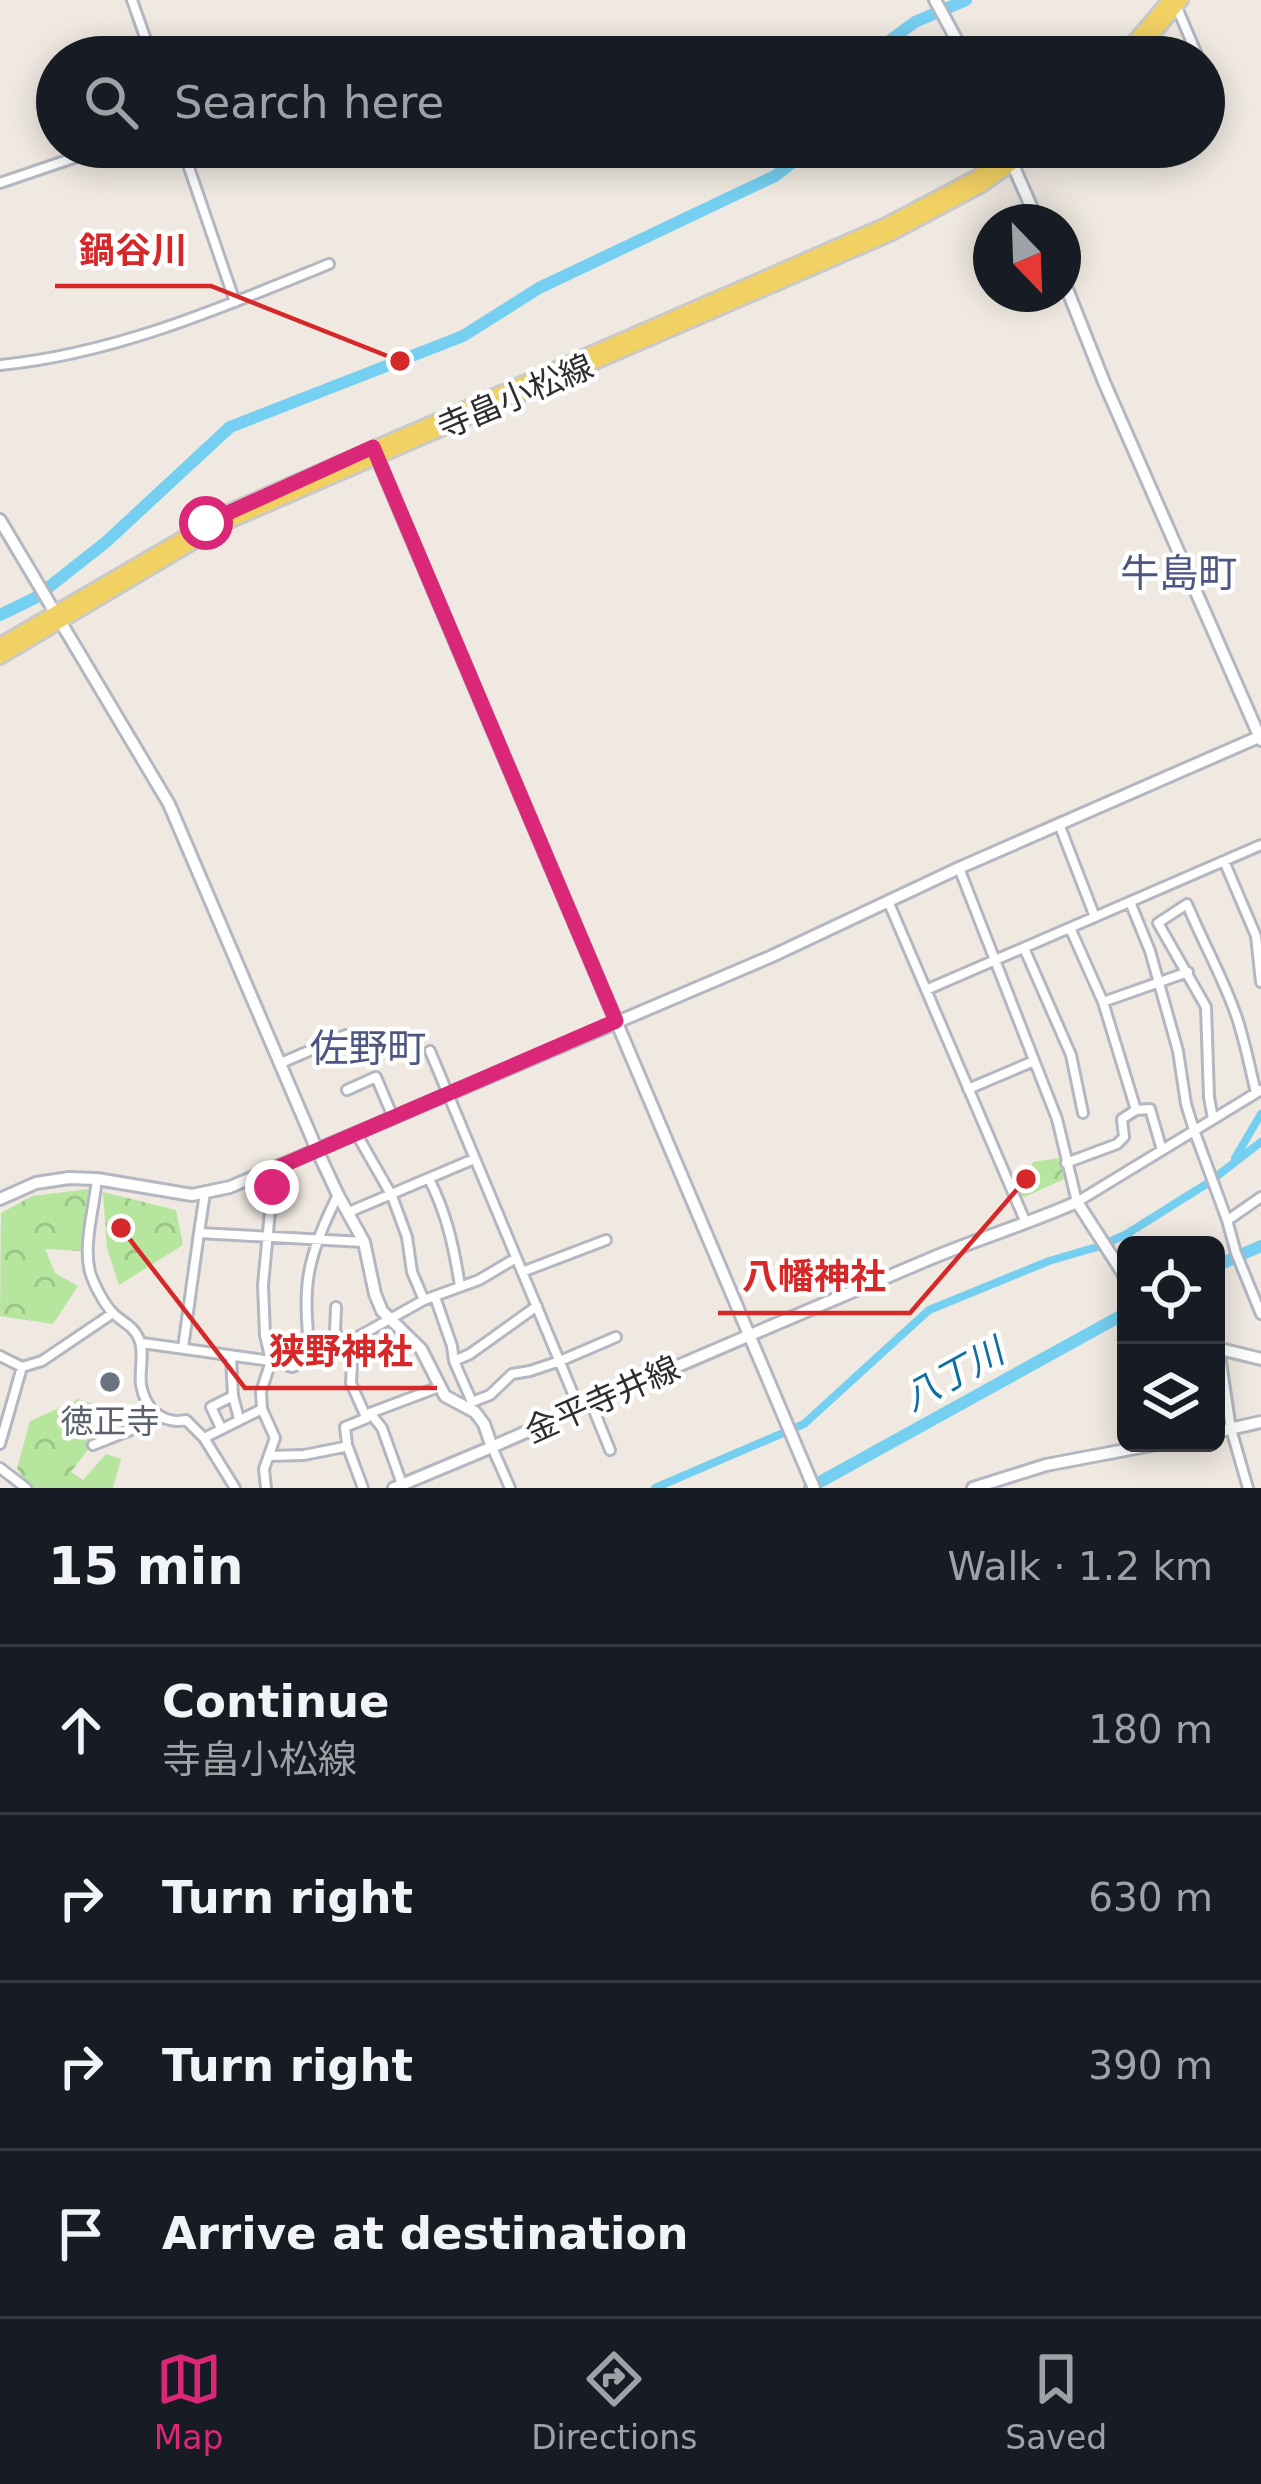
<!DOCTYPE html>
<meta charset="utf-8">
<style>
body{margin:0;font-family:"DejaVu Sans","Noto Sans JP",sans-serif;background:#20242c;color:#f1f3f6}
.controls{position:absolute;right:36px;bottom:36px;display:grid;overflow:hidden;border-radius:18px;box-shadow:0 6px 30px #0003}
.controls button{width:108px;height:108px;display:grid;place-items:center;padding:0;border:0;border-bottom:3px solid #363941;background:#171b24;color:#f1f3f6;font:60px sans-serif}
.compass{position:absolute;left:973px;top:204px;width:108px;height:108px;border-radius:50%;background:#171b24;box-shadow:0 6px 30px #0003;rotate:157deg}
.stop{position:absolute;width:36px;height:36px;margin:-27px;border:9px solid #db2777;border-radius:50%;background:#fff}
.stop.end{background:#db2777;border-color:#fff;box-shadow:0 3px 12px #0008}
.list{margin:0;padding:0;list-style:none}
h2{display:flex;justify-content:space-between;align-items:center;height:156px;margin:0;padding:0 48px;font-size:51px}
h2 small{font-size:39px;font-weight:400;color:#9ea1a6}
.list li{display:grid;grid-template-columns:78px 1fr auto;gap:36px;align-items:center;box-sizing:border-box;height:168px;padding:0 48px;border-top:3px solid #363941}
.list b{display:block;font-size:45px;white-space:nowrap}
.list p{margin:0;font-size:39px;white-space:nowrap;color:#9ea1a6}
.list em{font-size:39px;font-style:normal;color:#9ea1a6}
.icon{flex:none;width:66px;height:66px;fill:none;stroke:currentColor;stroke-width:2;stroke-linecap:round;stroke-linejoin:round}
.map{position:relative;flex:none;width:1261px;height:1488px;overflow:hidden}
.search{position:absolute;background:#171b24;box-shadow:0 6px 30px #0003;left:36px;right:36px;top:36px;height:132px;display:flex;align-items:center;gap:30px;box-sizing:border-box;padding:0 42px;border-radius:66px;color:#9ea1a6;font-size:45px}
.sheet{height:828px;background:#171b24}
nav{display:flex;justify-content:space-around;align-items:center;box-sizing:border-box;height:168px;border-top:3px solid #363941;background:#171b24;font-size:33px;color:#9ea1a6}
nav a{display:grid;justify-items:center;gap:6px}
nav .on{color:#db2777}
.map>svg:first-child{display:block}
</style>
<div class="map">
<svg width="1261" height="1488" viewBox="0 0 1261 1488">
<defs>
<pattern id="forest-crowns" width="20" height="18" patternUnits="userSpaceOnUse" patternTransform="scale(3)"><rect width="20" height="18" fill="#b6e59e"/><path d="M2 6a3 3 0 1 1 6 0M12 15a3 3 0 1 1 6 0" fill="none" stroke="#9dc588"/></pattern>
</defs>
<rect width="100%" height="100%" fill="#efe9e1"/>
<path fill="url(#forest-crowns)" d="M1059,1158L1064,1179L1025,1197L1014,1192L1009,1177L1030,1169L1033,1162Z
M89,1189L82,1251L45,1249L55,1273L78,1286L53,1324L0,1316L1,1213L32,1196Z
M103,1192L176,1210L183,1245L119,1285L107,1248Z
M79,1399L99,1406L107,1424L71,1472L83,1480L106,1454L121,1459L113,1488H32L17,1469L30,1421Z"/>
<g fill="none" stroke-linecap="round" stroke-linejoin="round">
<path stroke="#75cff0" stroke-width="8" d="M1235,1158L1261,1114
M655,1488L804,1424L929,1310L1049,1261L1097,1247L1125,1235L1208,1183L1261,1142"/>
<path stroke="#75cff0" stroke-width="12" d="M867,57L915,22L966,0
M0,615L35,598L106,542L230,427L463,336L539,288L775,176L793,162L803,147
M1216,1266L1261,1246
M809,1488L1126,1313"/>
<g stroke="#b4b7c1" stroke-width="14">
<path id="street" d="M132,0L152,57
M1175,3L1198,57
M1204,71L1218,104
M182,147L235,302
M0,183L106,147
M0,365C115,354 223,307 329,264
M1059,824L1095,917
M1224,861L1256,936L1261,982
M959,868L1057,1119L1077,1202L1261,1090
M888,901L1026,1223
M1130,902L1150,951L1178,1051L1186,1104L1194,1130L1227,1220L1236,1253L1261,1314
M1070,928L1103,1002L1136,1110L1150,1109L1162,1150
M1024,948L1071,1055L1083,1113
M926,990L1261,845
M1103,1002L1188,972
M430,1051L579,1408
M281,1063L346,1035
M968,1089L1034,1061
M347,1090L376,1077L393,1117
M1213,1119L1209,1097L1206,1007L1158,923L1187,904C1203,943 1224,979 1237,1018C1245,1042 1250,1068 1256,1093
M356,1133L392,1196L407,1237L412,1272L424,1300
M1066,1163L1117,1144L1124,1137L1122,1119L1136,1110
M97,1179C94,1209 83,1244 90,1272C94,1285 104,1304 113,1313C123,1323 133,1325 139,1339C145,1352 139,1370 141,1385C145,1408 162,1425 186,1420L204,1438L235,1488
M429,1179C447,1214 454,1248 460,1286
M205,1193L199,1233L363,1242
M349,1212L474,1159
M1228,1220L1261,1197
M522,1272L606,1240
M435,1297L452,1346L454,1361L472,1402
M336,1307L335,1332L345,1344L352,1363L351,1383L366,1417
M142,1343L271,1361L292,1367L345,1344L424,1300L479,1280L516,1258
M183,1348L199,1233
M1219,1349L1231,1429L1248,1488
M0,1356L22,1367L42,1361L113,1313
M231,1356L233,1396L239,1419
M311,1359C301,1289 306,1258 338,1195
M454,1361L470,1354L537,1306
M472,1402L490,1395L512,1374L530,1371L560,1361L616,1337
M591,1403L610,1450
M370,1413L382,1428L402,1484
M221,1428L211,1407L233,1396
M204,1438L262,1409
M0,1444L22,1367
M93,1445L161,1418
M347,1445L363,1488
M492,1447L510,1488
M269,1456L304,1455L344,1447L347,1444L345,1427L367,1418L370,1413L439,1387
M0,1468L26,1488
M266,1488L264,1469L275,1438L262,1409L261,1392L271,1361L265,1335L263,1285L274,1169"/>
</g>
<g stroke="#b4b7c1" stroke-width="16">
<path id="secondary" d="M935,0L966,57
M1005,147L1038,222
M1063,279L1104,382L1261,740
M374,450L814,1488
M0,520L169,804L317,1150L338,1195L364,1242L375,1294L382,1311L421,1349L445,1396L475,1412L484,1424L492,1447C638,1382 785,1320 932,1258C980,1238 1030,1223 1077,1202L1126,1278
M0,1199L36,1183L69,1178L97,1179L192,1195L230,1187L770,957L959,868L1261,736
M1216,1348L1261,1359
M1216,1432L1261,1422
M394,1488L492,1447
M973,1488L1046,1465L1162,1443"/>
</g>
<g stroke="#c9c9c9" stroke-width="18">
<path id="primary" d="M1121,57L1170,0
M1134,57L1181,0
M0,645L228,512L886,225L977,177L1020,147
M0,657L227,522L890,234L982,185L1035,147"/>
</g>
<use href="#street" stroke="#fff" stroke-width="8"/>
<use href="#secondary" stroke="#fff" stroke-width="10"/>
<use href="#primary" stroke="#f2d163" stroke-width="12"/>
</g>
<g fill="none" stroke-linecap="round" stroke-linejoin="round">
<path stroke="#db2777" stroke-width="15" d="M206,523L373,447L616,1021L274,1169L272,1187"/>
</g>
<circle fill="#6b7280" stroke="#fff" stroke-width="4.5" cx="110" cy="1382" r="12"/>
<g text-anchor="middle" stroke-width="9" stroke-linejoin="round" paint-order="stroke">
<g font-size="33" fill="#2e2e2e" stroke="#fff">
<text transform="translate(515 396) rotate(-23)" y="12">寺畠小松線</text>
<text transform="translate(602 1399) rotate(-24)" y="12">金平寺井線</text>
</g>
<g font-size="33" fill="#5b616d" stroke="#fff">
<text x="110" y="1433">徳正寺</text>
</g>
<g font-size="36" font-style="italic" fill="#0d6fa3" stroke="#fff">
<text transform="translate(953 1374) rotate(-29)" y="13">八丁川</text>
</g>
<g font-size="39" fill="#4d5680" stroke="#fff">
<text x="1179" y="587">牛島町</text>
<text x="368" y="1062">佐野町</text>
</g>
</g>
<path fill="none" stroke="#d62828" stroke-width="4.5" d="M400 361L211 286H55M1026 1179L910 1313H718M121 1228L245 1388H437"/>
<g fill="#d62828" stroke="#fff" stroke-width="4.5">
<circle cx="400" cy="361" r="12"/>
<circle cx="1026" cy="1179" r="12"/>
<circle cx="121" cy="1228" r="12"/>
</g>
<g font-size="36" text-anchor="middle" font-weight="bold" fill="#d62828" stroke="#fff" stroke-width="9" stroke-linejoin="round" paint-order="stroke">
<text x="133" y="263">鍋谷川</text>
<text x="814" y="1289">八幡神社</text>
<text x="341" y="1364">狭野神社</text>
</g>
</svg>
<div class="controls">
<button><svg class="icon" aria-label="locate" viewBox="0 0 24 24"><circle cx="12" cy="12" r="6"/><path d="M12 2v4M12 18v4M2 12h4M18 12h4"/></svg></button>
<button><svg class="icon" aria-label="layers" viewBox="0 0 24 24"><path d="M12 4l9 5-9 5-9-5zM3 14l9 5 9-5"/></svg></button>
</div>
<svg class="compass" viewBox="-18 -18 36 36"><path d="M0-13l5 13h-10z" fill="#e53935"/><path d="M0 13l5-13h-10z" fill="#9ea1a6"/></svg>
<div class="stop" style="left:206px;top:523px"></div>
<div class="stop end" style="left:272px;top:1187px"></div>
<div class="search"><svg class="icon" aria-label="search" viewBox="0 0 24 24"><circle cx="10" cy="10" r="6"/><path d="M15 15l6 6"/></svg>Search here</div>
</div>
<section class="sheet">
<h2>15 min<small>Walk · 1.2 km</small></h2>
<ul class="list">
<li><svg class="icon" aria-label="ahead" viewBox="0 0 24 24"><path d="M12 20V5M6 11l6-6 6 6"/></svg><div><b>Continue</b><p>寺畠小松線</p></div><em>180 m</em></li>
<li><svg class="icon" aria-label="right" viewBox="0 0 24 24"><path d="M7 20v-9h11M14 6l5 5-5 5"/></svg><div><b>Turn right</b></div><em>630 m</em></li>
<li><svg class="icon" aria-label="right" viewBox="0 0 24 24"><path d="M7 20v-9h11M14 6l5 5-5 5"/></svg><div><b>Turn right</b></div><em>390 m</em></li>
<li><svg class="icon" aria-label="arrive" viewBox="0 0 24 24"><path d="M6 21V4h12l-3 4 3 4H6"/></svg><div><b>Arrive at destination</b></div></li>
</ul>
</section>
<nav>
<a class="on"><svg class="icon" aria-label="map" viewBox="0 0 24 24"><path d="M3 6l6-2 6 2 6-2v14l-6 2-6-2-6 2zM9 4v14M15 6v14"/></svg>Map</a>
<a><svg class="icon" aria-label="directions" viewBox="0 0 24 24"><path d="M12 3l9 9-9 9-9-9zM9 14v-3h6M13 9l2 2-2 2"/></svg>Directions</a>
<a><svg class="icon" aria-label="saved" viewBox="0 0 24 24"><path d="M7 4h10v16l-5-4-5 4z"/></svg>Saved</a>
</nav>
